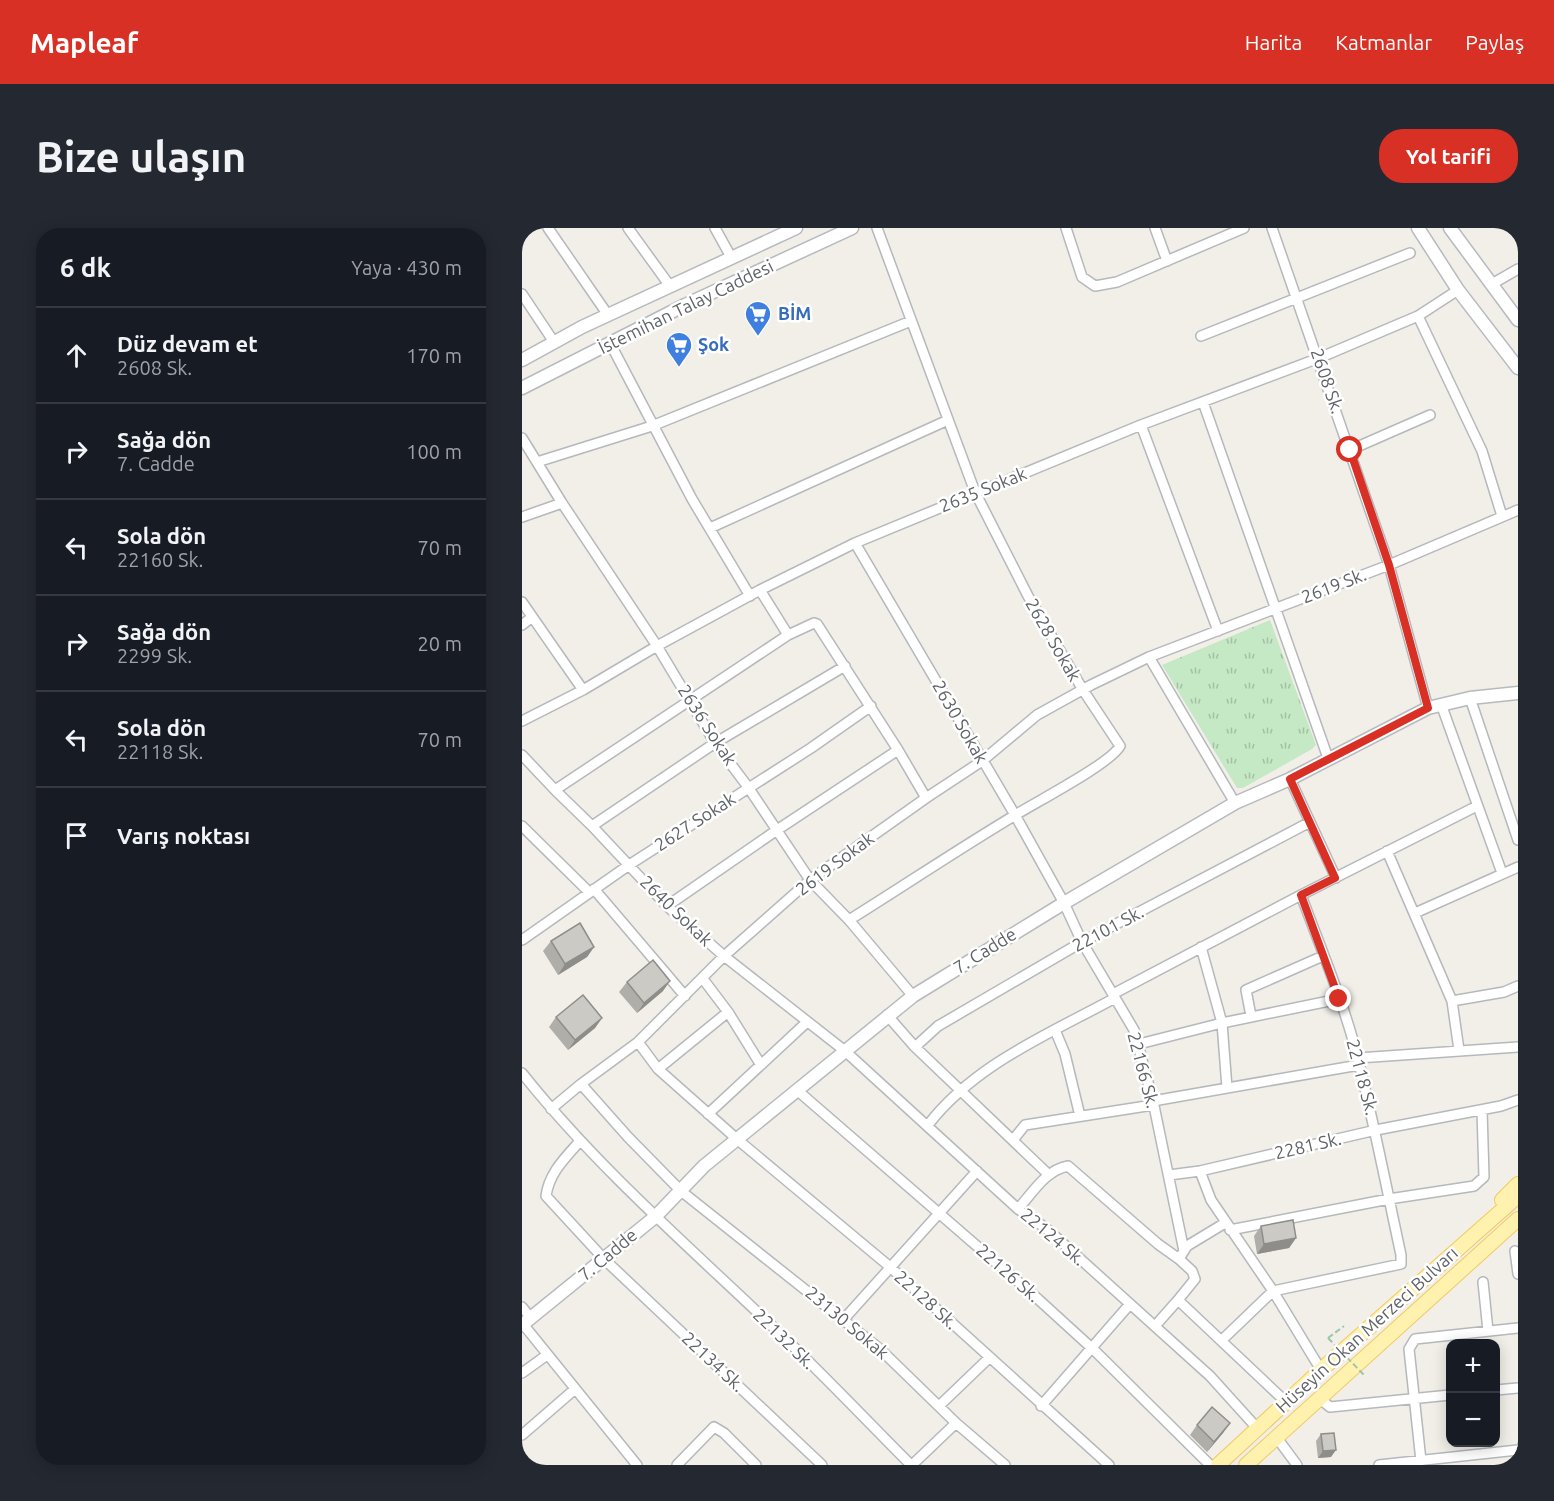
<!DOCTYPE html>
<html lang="tr">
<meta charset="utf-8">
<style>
body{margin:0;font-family:Ubuntu,sans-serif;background:#242831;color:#f1f3f6}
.controls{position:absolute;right:18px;bottom:18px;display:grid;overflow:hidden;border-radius:12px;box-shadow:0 3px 15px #0003}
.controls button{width:54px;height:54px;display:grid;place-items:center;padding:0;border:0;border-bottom:2px solid #363941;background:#171b24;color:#f1f3f6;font:30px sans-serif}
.stop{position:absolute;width:18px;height:18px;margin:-14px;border:4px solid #d93025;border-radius:50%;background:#fff}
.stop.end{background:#d93025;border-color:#fff;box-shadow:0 2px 6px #0008}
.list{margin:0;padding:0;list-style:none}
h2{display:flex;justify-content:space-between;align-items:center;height:78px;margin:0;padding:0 24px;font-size:26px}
h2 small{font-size:20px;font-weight:400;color:#9ea1a6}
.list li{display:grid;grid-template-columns:39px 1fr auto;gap:18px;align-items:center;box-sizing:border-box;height:96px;padding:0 24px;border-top:2px solid #363941}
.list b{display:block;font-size:22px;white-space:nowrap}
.list p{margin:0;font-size:20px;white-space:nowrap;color:#9ea1a6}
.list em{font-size:20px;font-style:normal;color:#9ea1a6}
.icon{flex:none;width:33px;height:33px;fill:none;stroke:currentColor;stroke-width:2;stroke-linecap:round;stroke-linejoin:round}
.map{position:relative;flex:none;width:996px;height:1237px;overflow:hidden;border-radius:24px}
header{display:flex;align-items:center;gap:36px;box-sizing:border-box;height:84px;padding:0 30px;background:#d93025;color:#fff}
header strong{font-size:28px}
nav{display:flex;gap:33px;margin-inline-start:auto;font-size:21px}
.intro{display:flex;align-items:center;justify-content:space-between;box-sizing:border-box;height:144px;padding:0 36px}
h1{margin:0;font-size:42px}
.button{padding:15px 27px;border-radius:24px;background:#d93025;color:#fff;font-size:21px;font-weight:700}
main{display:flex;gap:36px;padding:0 36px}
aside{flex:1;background:#171b24;border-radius:24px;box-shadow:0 3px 15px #0003}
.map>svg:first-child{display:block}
</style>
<header>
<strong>Mapleaf</strong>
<nav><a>Harita</a><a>Katmanlar</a><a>Paylaş</a></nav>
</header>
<div class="intro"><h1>Bize ulaşın</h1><a class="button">Yol tarifi</a></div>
<main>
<aside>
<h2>6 dk<small>Yaya · 430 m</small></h2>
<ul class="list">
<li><svg class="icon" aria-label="ahead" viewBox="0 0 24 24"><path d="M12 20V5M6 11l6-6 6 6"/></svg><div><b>Düz devam et</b><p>2608 Sk.</p></div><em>170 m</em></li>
<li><svg class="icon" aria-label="right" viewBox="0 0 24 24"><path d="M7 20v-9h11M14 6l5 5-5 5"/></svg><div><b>Sağa dön</b><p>7. Cadde</p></div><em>100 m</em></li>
<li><svg class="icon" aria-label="left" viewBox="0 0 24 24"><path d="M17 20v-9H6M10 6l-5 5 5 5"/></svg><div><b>Sola dön</b><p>22160 Sk.</p></div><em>70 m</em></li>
<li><svg class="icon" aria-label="right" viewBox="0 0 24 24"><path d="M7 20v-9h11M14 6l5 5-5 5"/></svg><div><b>Sağa dön</b><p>2299 Sk.</p></div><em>20 m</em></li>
<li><svg class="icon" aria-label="left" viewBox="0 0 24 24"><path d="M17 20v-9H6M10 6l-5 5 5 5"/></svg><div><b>Sola dön</b><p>22118 Sk.</p></div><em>70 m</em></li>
<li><svg class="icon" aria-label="arrive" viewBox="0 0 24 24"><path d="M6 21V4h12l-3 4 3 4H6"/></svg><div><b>Varış noktası</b></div></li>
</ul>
</aside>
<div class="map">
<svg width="996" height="1237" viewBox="0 0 996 1237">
<defs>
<pattern id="grass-tufts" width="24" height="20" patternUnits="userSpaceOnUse" patternTransform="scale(1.5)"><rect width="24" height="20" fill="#c5e8c5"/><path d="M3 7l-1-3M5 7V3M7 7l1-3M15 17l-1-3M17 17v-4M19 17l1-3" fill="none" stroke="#a3c0a4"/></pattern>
</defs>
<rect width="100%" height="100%" fill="#f1efe8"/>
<path fill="url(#grass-tufts)" d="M748,392L794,517L790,521L721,560H715L640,437Z"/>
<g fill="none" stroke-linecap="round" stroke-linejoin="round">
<g stroke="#b5b8bc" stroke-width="12">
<path id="street" d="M26,0L86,87
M106,0L148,58
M193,0L209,29
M544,0L560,49L573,58L595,54L722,0
M633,0L645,33
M750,0L867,337L906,480
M970,56L996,41
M0,66L32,114
M896,88L960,223L980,288
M679,108L888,25
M88,115L170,271L228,368
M681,174L806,530
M619,197L696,403
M0,210L40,275L135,418L193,515L226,559L288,652L327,692L391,768
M828,222L908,187
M15,234L130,198L389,93
M0,289L40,275
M188,300L426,192
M333,315L493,587L542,675L560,714L612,802L631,873L662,1023
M238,362L266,407
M0,374L61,462
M0,397L10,389
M627,429L713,575
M948,470L996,612
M919,476L980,645
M0,493L61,462L135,418L238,362L333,315L619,197L797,130L896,88L936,62
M0,527L33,562L70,598L145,678L202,728L323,823L496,981L525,1001L688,1148L735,1200
M768,551L814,650
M33,562L266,407L292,395L295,396L376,522L404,570
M0,598L67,664
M70,598L193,515L323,438
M865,623L930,773L937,822
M72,661L163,768
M145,678L255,602L376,522
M893,685L996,639
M327,692C383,657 438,620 495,586C516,573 589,535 598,518L561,462L506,368L453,264L355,0
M0,712L107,637L289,520L349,478
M679,719L700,795L705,860
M181,751L206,784L239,837
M591,766L779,667L955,578
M930,773L982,764L996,758
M365,787L393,819L526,946
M729,788L724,762L801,728
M533,802L543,826L558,888
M116,814L136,841L216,912L367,1038L587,1237
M617,816L700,795L817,771
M393,819L416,798L560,714L788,594
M836,830L996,819
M136,841L206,784
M0,845C74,938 164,1016 250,1098C298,1143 343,1191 389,1237
M59,856L106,909L159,963L359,1122L434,1195L483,1237
M276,863L516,1071L573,1123L688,1237
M631,873L837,837
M29,881L59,856L116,814L202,728L288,652L404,570L460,533L515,487L569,457L627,429L867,337L996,282
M186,886L285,794
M406,897C453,836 527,806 593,770
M491,912L503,897L631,877
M58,913C43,930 27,945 24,968L82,1031L300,1237
M678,943L689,972L751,1063L799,1142
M647,947L678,943L854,902L979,878L996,872
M496,981C511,964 524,942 546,938L636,1016L657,1031
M708,1002L867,971L952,958L962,949L960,882
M993,1023L996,1046
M961,1054L966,1103
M656,1072L764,1174
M0,1079L9,1090
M322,1091L455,943
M1,1096L115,1237
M633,1098L656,1072L673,1051L670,1043L657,1031L665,1018L703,995
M700,1112L751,1063L879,1036V1027C865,962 852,896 836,831C822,775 799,721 779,667
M0,1145L25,1127
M974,1162L996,1160
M797,1170L808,1179L928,1167
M417,1178L467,1130
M519,1178L608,1076
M0,1207L53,1161
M755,1210L775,1237
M899,1233L887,1121L893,1111L996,1100
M155,1237L192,1199L202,1205L234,1237
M390,1237L434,1195
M857,1237L996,1222"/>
</g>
<g stroke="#b6babf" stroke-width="15">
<path id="secondary" d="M896,0L936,62L996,140
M928,0L996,92
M0,132L60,99L274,0
M0,160L163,77L330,0
M0,1097L133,989L182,938L391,768L542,675L713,575L768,551L906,480L948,470L996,465"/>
</g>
<g stroke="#f2c960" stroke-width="16">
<path id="primary" d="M980,972L996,956
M696,1237L799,1142L996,968
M724,1237L996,991"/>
</g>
<path stroke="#9cc7a9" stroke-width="2" stroke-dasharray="6 3" stroke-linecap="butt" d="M806,1110L822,1098"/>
<use href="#street" stroke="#fff" stroke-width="9"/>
<use href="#secondary" stroke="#fff" stroke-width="12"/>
<use href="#primary" stroke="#fff2af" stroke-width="14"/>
<path stroke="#9cc7a9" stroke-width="2" stroke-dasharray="6 3" stroke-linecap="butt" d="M806,1110L842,1147"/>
</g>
<path fill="#afaea9" d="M29,713L72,719L65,729L36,747L21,723Z
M105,754L141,763L115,785L97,764Z
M34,789L80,790L73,800L46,822L27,799Z
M739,998L774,1010L767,1020L735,1026L732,1008Z
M708,1195L701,1205L685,1224L668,1207L675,1197Z
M799,1206L809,1229L796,1230L794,1213Z"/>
<path fill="#8f8d8a" d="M72,719L65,729L36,747L43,736Z
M148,753L141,763L115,785L122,775Z
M80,790L73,800L46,822L53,812Z
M774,1010L767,1020L735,1026L742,1016Z
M708,1195L701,1205L685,1224L692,1214Z
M814,1222L809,1229L796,1230L801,1223Z"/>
<path fill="#cccac5" stroke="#8f8d8a" stroke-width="1.5" d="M58,695L72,719L43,736L29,713Z
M131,732L148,753L122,775L105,754Z
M61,767L80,790L53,812L34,789Z
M771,992L774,1010L742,1016L739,998Z
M690,1179L708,1195L692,1214L675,1197Z
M812,1205L814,1222L801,1223L799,1206Z"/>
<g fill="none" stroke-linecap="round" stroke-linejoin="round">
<path stroke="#d93025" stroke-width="8" d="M817,771L779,667L813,650L768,551L906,480L867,337L828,222"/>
</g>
<defs>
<g id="supermarket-pin" transform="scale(1.35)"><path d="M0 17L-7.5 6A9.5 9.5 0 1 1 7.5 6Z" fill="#3f7fe0" stroke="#fff"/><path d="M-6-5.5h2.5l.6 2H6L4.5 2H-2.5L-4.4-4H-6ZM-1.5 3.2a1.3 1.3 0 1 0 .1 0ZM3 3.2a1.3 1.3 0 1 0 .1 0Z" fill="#fff"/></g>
</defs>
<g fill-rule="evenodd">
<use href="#supermarket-pin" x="236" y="86"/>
<use href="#supermarket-pin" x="157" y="117"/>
</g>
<g text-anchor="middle" stroke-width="5" stroke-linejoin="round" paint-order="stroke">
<g font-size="18" fill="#5f6368" stroke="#fff">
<text transform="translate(164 79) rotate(-26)" y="6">İstemihan Talay Caddesi</text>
<text transform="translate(805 153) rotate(71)" y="6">2608 Sk.</text>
<text transform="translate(461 262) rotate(-22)" y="6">2635 Sokak</text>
<text transform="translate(812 358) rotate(-21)" y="6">2619 Sk.</text>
<text transform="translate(531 412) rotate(60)" y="6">2628 Sokak</text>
<text transform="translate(438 494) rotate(60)" y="6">2630 Sokak</text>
<text transform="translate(185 497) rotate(57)" y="6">2636 Sokak</text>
<text transform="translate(173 594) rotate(-33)" y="6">2627 Sokak</text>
<text transform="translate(313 636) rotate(-37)" y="6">2619 Sokak</text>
<text transform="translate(154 683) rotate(44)" y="6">2640 Sokak</text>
<text transform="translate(586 701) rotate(-28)" y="6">22101 Sk.</text>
<text transform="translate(463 723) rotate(-32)" y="6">7. Cadde</text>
<text transform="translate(621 842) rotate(75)" y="6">22166 Sk.</text>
<text transform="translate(840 849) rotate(75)" y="6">22118 Sk.</text>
<text transform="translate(786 918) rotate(-13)" y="6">2281 Sk.</text>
<text transform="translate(531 1009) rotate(40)" y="6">22124 Sk.</text>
<text transform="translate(86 1027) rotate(-40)" y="6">7. Cadde</text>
<text transform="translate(486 1045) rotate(41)" y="6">22126 Sk.</text>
<text transform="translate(404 1072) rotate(42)" y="6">22128 Sk.</text>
<text transform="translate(325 1095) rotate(40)" y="6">23130 Sokak</text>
<text transform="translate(845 1102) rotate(-42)" y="6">Hüseyin Okan Merzeci Bulvarı</text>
<text transform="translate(262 1111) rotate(44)" y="6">22132 Sk.</text>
<text transform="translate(191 1134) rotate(43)" y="6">22134 Sk.</text>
</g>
<g font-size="18" font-weight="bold" fill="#366cbe" stroke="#fff" text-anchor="start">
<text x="256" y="92">BİM</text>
<text x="176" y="123">Şok</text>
</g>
</g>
</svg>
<div class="controls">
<button>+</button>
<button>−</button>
</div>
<div class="stop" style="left:828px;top:222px"></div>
<div class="stop end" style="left:817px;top:771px"></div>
</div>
</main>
